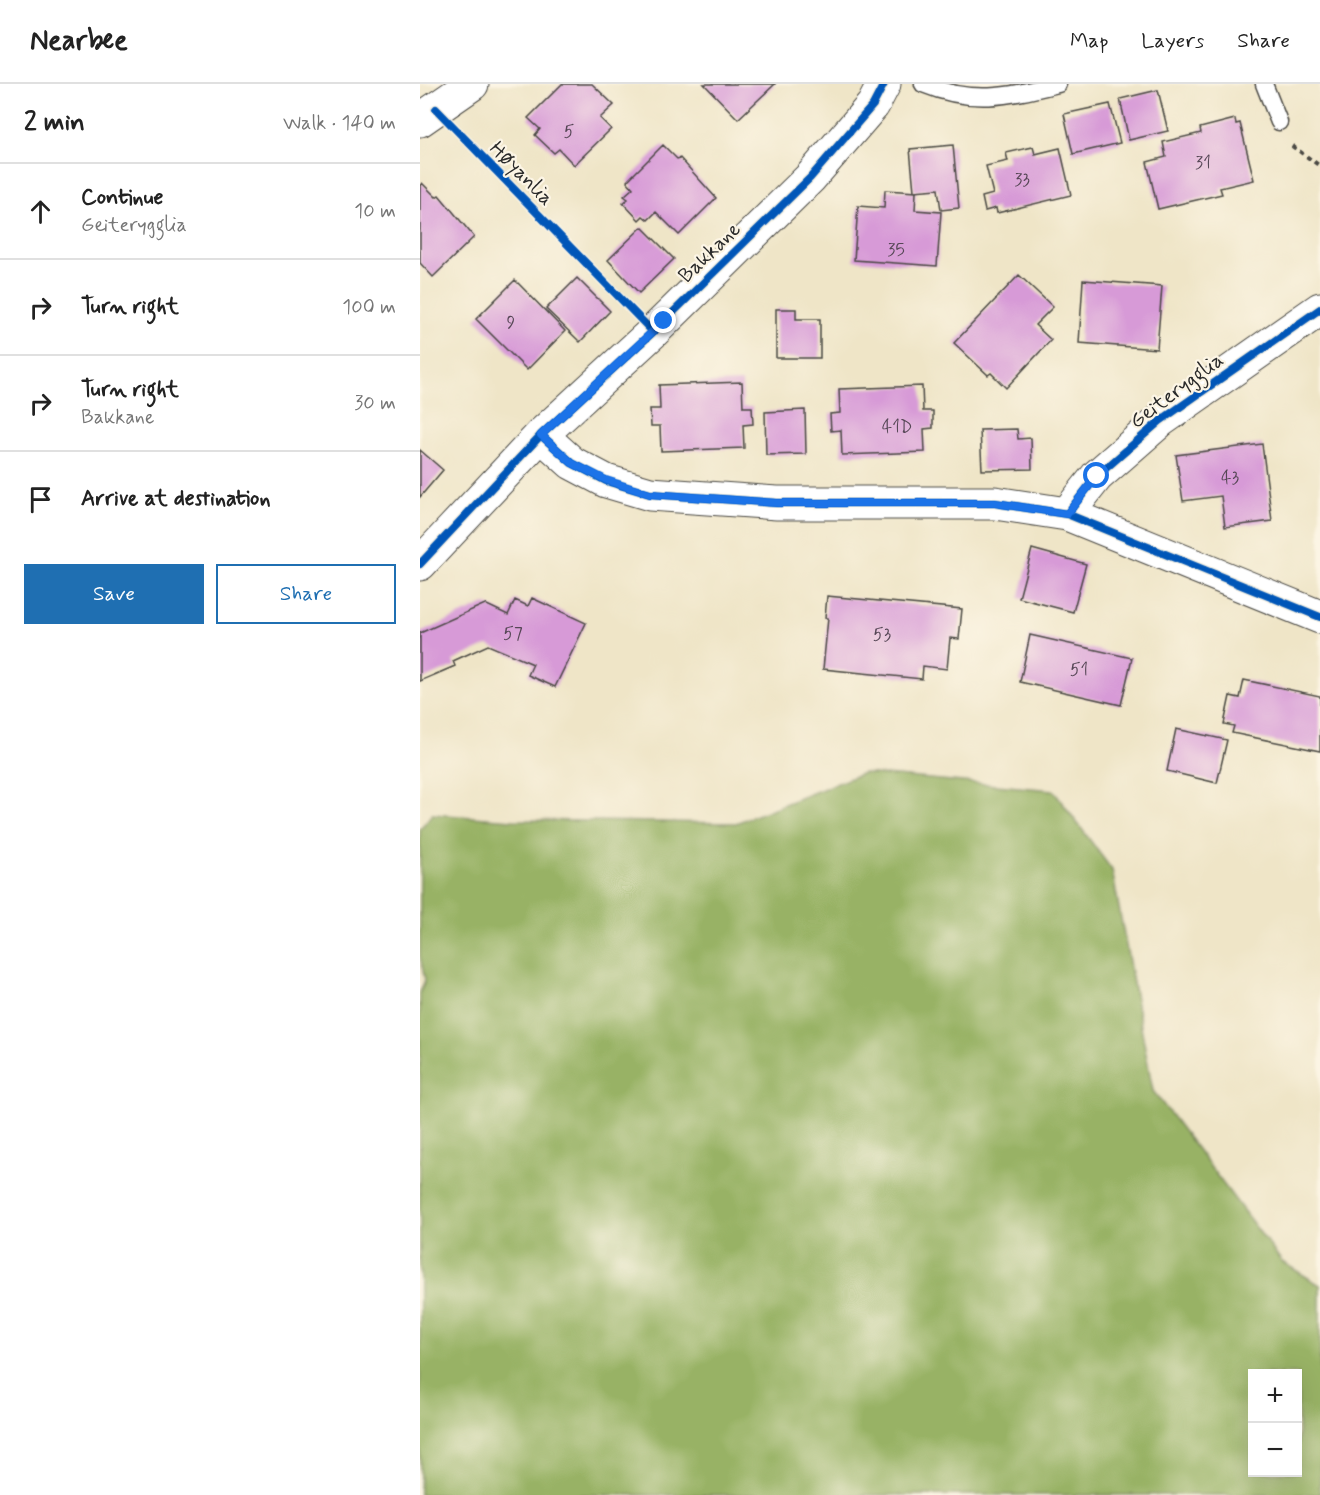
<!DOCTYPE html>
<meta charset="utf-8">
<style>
body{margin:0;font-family:Mynerve,sans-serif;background:#f2f2f2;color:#222}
.controls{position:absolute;right:18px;bottom:18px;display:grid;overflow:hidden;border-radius:0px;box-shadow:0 6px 24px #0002}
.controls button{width:54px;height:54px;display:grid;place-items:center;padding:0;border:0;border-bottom:2px solid #e0e0e0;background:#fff;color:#222;font:30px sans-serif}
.stop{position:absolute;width:18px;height:18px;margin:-14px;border:4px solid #1a73e8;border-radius:50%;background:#fff}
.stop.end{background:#1a73e8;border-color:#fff;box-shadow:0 2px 6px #0008}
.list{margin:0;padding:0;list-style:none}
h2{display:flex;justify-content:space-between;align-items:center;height:78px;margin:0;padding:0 24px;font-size:26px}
h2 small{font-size:20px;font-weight:400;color:#767676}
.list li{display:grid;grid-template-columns:39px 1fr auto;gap:18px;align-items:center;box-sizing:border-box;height:96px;padding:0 24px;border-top:2px solid #e0e0e0}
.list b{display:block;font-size:22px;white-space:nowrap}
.list p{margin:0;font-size:20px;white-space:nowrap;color:#767676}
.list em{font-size:20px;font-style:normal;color:#767676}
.actions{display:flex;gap:12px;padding:18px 24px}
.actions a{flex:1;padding:14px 0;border:2px solid #1f6fb2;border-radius:0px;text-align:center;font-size:21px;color:#1f6fb2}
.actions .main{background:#1f6fb2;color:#fff}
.icon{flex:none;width:33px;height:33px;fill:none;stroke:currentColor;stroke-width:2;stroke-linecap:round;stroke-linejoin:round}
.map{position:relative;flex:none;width:900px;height:1411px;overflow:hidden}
header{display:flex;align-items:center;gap:36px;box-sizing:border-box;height:84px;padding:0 30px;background:#fff;border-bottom:2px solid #e0e0e0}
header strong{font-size:28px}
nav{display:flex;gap:33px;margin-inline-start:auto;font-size:21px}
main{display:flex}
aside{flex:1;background:#fff}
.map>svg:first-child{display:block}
</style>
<header>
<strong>Nearbee</strong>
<nav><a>Map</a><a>Layers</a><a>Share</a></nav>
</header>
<main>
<aside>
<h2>2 min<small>Walk · 140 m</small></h2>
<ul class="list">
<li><svg class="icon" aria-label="ahead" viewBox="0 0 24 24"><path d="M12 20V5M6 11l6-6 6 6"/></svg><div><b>Continue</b><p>Geiterygglia</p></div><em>10 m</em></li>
<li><svg class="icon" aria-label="right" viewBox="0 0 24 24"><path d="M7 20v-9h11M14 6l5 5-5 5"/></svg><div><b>Turn right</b></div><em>100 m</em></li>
<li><svg class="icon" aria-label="right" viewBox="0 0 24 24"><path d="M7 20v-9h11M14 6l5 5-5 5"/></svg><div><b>Turn right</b><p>Bakkane</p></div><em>30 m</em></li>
<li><svg class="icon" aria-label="arrive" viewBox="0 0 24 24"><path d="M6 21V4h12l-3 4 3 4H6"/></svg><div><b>Arrive at destination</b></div></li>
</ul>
<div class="actions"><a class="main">Save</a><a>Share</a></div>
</aside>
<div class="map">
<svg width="900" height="1411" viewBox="0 0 900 1411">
<rect width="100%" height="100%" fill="#fcf5e5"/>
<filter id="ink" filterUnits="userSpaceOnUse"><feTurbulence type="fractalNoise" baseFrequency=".0167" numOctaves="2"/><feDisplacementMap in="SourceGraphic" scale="12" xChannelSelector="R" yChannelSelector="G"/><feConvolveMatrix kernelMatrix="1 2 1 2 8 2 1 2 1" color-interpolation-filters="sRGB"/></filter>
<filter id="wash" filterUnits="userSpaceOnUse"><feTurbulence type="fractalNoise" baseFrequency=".008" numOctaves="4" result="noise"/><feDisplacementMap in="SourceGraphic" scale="24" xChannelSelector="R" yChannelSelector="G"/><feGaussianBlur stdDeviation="1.35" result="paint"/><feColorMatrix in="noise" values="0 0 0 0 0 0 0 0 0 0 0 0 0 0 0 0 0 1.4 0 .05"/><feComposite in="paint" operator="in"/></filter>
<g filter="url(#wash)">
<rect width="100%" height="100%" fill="#efe5c7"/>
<path fill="#98b265" stroke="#626e48" stroke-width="1.5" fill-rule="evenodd" d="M443,689L633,706L692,786L733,1007L862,1178L900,1201V1411H0V909L5,896L0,872V745L12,730L93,736L316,739ZM832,1290H878V1388H832Z"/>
<g id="blocks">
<path fill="#d79ad7" d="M142,0H172L194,21L180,34L191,45L154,81L139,65L134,69L115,51L120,45L108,34Z
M284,0H355L318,35Z
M738,6L748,47L709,56L700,15Z
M690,20L700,59L653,70L644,30Z
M815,35L816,40L820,39L834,96L800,104L802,110L738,125L727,78L746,73L743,58L781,49L780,44Z
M243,61L257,75L260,74L296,114L259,151L236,128L228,136L223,132L219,136L203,119L208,115L204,112L213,104L207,97Z
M533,61L539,124L521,126L518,105L494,107L490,65Z
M613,63L615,70L640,64L651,111L577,129L576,124L565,127L562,113L573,110L566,82L588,77L586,69Z
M2,99L16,113L19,111L54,153L13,193L0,179V102Z
M465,106L496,108L495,126L521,128L517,182L434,176L438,122L464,124Z
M222,143L254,175L219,209L188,176Z
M599,191L633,223L615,241L631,256L586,304L571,289L568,291L534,259Z
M157,194L190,227L160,258L126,225Z
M95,196L145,247L107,286L56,235Z
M663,196L742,202L737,265L659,259Z
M356,225H376V235H400V274H356Z
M322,298L323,323H332L333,340L323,341L324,364L241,367L240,342H231L230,325H240L239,301Z
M502,302L503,327H513V344L504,345L505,368L422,371L421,346L411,347L410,330L420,329L419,305Z
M385,326L386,370L346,371L345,328Z
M597,345L598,355L611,354L612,385L562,386L560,346Z
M842,360L852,437L805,443L801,412L763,417L756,371Z
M0,366L23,386L0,413Z
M612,465L666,480L653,528L599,514Z
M407,512L542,525L539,555L530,554L527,585L503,582L502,595L403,585L408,534H405Z
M112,514L166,539L135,603L108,591L113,580L68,561L33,577L35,582L0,597V549L65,520L88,531L95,516L108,522Z
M610,551L712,574L701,621L600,598Z
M824,596L900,612V667L812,649L814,642L804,640L810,612L820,614Z
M756,645L807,656L797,699L747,687Z"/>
</g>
</g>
<g filter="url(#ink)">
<use href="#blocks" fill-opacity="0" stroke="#484742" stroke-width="1.5"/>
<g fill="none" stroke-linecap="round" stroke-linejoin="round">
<g stroke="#484742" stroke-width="19">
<path id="lane" d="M503,0C554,21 588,12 638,0
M844,0L859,38"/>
</g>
<g stroke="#484742" stroke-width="35">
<path id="street" d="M0,36L52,0
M121,351L152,379L186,397L230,410L357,419H575L647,430L900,533
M647,430L677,392L740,337L900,225
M0,480L121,351L233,248L390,94L453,21L464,0"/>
</g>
<path stroke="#484742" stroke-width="4" stroke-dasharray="4.5 4.5" stroke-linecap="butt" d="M872,62L900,82"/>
<use href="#lane" stroke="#fff" stroke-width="16"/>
<use href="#street" stroke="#fff" stroke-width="33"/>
<g stroke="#fcf5e5" stroke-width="11">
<path id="cycleway" d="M16,25L233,248
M121,351L152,379L186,397L230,410L357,419H575L647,430L900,533
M647,430L677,392L740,337L900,225
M0,480L121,351L233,248L390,94L453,21L464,0"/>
</g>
<use href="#cycleway" stroke="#0057b8" stroke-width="8"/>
</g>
</g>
<g fill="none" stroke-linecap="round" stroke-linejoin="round" filter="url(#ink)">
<path stroke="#1a73e8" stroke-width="8" d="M244,237L121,351L152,379L186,396L230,410L357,419H575L647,430L677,392"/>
</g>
<g text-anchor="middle" stroke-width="4.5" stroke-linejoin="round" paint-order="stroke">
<g font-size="18" fill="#564756">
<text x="149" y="53">5</text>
<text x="783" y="84">31</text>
<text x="602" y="101">33</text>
<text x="476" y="171">35</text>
<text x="91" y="244">9</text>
<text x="477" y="348">41D</text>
<text x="810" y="399">43</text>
<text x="93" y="555">57</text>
<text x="462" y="556">53</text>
<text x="659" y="591">51</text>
</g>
<g font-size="21" fill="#2b2b2b" stroke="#fcf5e5">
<text transform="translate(102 89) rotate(45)" y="7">Høyanlia</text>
<text transform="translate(289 168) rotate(-44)" y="7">Bakkane</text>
<text transform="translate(756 306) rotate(-37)" y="7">Geiterygglia</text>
</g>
</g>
</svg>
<div class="controls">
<button>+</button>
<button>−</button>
</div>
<div class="stop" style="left:677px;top:392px"></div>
<div class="stop end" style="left:244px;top:237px"></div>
</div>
</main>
